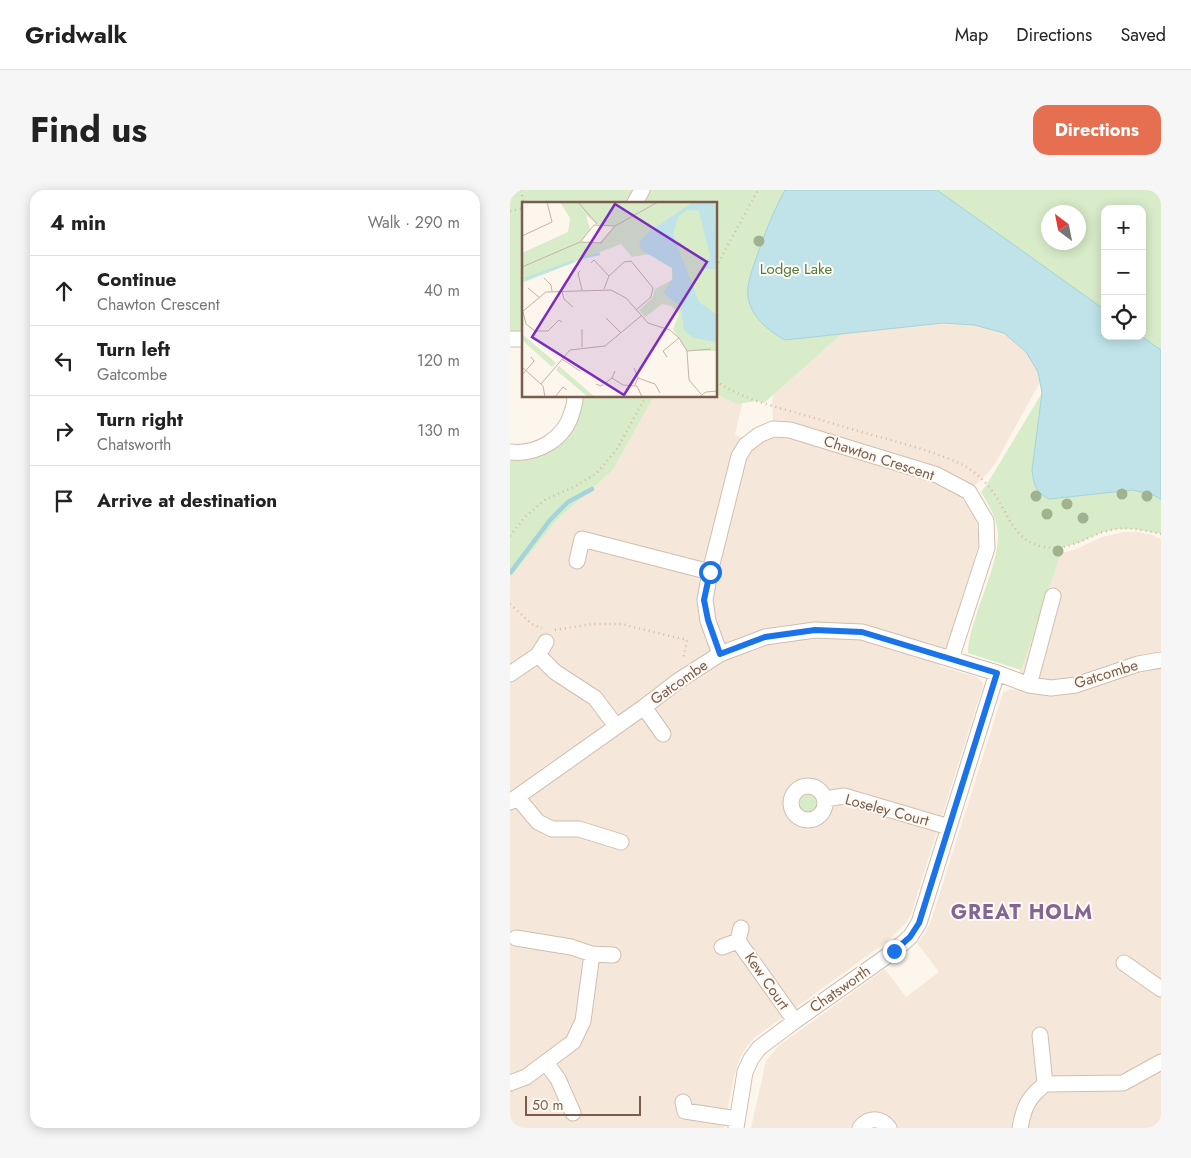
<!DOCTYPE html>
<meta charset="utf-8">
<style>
body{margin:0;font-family:Jost,sans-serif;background:#f6f6f6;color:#222}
.controls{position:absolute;right:15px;top:15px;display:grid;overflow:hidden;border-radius:10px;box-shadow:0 2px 12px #0003}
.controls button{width:45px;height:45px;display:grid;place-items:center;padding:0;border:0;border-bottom:1px solid #e0e0e0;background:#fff;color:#222;font:25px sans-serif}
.compass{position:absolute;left:531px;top:15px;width:45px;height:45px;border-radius:50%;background:#fff;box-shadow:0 2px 12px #0003;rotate:328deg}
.scale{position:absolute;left:15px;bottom:12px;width:116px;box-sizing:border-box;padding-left:5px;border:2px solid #7a5c4d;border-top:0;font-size:14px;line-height:18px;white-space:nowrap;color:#7a5c4d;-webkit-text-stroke:4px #fffaf3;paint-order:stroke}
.stop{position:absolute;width:15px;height:15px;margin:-11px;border:4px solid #1a73e8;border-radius:50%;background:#fff}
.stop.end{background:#1a73e8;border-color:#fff;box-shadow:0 1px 5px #0008}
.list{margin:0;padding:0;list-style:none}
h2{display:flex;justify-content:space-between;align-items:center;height:65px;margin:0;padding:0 20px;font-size:21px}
h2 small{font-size:16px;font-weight:400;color:#767676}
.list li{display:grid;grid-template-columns:32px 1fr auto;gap:15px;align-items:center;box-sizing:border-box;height:70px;padding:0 20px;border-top:1px solid #e0e0e0}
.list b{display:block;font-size:19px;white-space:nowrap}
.list p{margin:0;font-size:16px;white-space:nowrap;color:#767676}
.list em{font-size:16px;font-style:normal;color:#767676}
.icon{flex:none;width:28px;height:28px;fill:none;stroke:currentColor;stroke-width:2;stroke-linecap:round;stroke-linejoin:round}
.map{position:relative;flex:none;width:651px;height:938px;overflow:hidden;border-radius:15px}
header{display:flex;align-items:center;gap:30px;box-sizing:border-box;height:70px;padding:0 25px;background:#fff;border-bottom:1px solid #e0e0e0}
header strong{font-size:24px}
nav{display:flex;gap:28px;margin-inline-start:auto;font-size:18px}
.intro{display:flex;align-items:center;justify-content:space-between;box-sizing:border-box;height:120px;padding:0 30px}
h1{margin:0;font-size:35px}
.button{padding:12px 22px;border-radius:15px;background:#e76f51;color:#fff;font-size:18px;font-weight:700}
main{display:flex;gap:30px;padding:0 30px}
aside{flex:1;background:#fff;border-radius:15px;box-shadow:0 2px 12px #0003}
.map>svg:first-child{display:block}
</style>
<header>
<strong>Gridwalk</strong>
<nav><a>Map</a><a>Directions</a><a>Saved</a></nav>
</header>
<div class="intro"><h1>Find us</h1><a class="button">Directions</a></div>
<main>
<aside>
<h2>4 min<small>Walk · 290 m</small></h2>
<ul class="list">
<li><svg class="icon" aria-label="ahead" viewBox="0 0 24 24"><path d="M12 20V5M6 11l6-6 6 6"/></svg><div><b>Continue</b><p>Chawton Crescent</p></div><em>40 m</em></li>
<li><svg class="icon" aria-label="left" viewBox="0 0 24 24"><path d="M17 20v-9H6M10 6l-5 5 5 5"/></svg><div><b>Turn left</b><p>Gatcombe</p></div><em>120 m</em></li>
<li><svg class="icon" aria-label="right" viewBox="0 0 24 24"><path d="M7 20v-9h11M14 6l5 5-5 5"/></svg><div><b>Turn right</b><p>Chatsworth</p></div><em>130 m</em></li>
<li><svg class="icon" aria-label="arrive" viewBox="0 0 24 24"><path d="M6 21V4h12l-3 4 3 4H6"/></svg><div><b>Arrive at destination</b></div></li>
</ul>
</aside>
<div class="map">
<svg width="651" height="938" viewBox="0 0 651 938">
<rect width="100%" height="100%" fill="#fdf6ec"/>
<path fill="#f5e8da" d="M433,133L464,135L494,143L516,162L528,182L530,192L486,272L478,283L452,308L465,328L469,345L468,357L441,445L429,476L467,487L471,491L473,494L472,499L401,724L396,733L386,743L372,755L244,848L238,855L229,870L224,887L214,938H0V388L48,329L103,280L144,206H206V195L233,210L225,245L247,253L264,245L262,211L264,204L333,143Z
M613,342H628L642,345L651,349V938H241L256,871L267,857L375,779L396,807L429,782L407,753L416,742L422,728L493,503L500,499L503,500L551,363L564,360L592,347Z"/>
<path fill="#d8ecc9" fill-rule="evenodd" d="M0,0H130L123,14H14V147L0,149Z
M132,0H651V344L625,339H607L593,342L568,353L553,357L511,480L458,463C458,450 462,438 466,426C473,404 489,367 488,344C487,329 479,315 471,302L477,294L532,203L528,182L516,162L494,143L464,135L433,133L333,143L254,213L246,211L227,214L206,204V14H124ZM595,19H632V146H595ZM538,22H568V52H538Z
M64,206H144L103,280L48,329L0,388V264L44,250Z
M289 613a9 9 0 1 1 18 0a9 9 0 1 1-18 0Z"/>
<path fill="#bfe3e8" stroke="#a5d3da" d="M275,0H427L595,120V146H631L651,160V309L643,305L623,300L539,309C525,302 524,295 522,280L532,203L528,182L516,162L494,143L464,135L433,133L275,150C255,139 235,121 238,97C240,84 245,72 249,60C257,38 264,20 275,0Z"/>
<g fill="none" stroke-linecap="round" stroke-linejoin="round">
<path stroke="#a5d3da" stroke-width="4.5" d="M1,382L40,330L58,312L82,299"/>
<g stroke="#d1beb0" stroke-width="17">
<path id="minor" d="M124,14L132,0
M0,149H14
M0,262C27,265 55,249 62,222C64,217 65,212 65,206
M67,371L72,349L200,382
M36,452L28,465L45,482L85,508L106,536
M210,464L198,431L195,410L200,382L229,266L236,255L249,245L263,239L280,240L427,285L459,302L476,331L477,358L441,469
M0,484L28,465
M519,495L543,406
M134,517L153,544
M281 613a17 17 0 1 1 34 0a17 17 0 1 1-34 0Z
M7,607L28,632L42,639H69L111,652
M315,609L334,606L439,637
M0,612L134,517L168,491L210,464L255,447L305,440L352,442L487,483L519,495L541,498L566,495L628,474L651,470
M231,738L228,751L285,831
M6,748L61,757L82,764
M212,757L228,751
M614,773L651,799
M530,845L535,894L613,893L651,872
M36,873L48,889L63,923
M0,893L16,887L63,852L73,831L82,764L103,765
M173,912L175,921L227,929
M226,938L235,882L241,869L249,858L285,831L384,761L400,747L409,733L487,483
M350,938C358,927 371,927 379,938
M510,938C514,916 518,908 535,894"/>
</g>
<path stroke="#d9b8a5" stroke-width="2.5" stroke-dasharray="1 4" stroke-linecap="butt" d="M11,0L14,15
M0,21L14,18
M206,77L248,0
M206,191C230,208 259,215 287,223C309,229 330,236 352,242C386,252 422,260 453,275C466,282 478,294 486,306C498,325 505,350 530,356C561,364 578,343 606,339C621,337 637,341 651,344
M0,346L14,328L36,309L64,297L87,283L107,259L136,206
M0,414L22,434L32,438
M45,440L82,434H111L177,450L173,470"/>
<use href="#minor" stroke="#fff" stroke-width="15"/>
</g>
<g fill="#a0b28e">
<circle cx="249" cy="51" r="5.5"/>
<circle cx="612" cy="304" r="5.5"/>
<circle cx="526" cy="306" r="5.5"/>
<circle cx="637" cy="306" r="5.5"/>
<circle cx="557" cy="314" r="5.5"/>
<circle cx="537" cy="324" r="5.5"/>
<circle cx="573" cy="328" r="5.5"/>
<circle cx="548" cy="361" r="5.5"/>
</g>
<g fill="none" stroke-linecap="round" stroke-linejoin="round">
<path stroke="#1a73e8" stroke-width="6" d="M200,382L194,410L198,430L210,464L255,447L305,440L352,442L487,483L409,733L400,747L384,761"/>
</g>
<g text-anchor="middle" stroke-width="4" stroke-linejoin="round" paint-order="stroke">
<g font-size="15" fill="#537a41" stroke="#fffaf3">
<text x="286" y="84">Lodge Lake</text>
</g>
<g font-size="15" fill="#7a5c4d" stroke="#fffaf3">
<text transform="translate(369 268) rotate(18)" y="5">Chawton Crescent</text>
<text transform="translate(596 484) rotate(-17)" y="5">Gatcombe</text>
<text transform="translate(169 492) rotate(-35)" y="5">Gatcombe</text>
<text transform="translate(377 620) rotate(15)" y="5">Loseley Court</text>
<text transform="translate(257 791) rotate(55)" y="5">Kew Court</text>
<text transform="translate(330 799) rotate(-35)" y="5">Chatsworth</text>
</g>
<g font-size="20" font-weight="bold" letter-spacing="1" fill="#846695" stroke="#fffaf3">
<text x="512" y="729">GREAT HOLM</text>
</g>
</g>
<g transform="translate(12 12)">
<rect width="195" height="195" fill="#fdf6ec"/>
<path d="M38,0H195V149H165L151,127L157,112L149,104L140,102L123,115L117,108L131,95L133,87L150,78V66L128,52L110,55L99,42L0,81V51L46,30L48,16ZM64,13L75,22L92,24L77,41L59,40L68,27ZM0,132L34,161L30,165L0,138ZM37,164L73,195H66L34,168Z" fill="#d8ecc9" fill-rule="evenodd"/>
<path d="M192,0L195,67H182L188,54L177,9L165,8L156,15L151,32L177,100L195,113V140L172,136L162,128L159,105L141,91L151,76L150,66L119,48L117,40L128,29L170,1Z" fill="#bfe3e8"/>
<path fill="none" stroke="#bfe3e8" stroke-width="2.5" d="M59,56L78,52M3,77L52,59"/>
<path fill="none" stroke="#c5b3a7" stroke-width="1" d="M56,0L75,22M0,34L30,20L25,0M59,39L72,23L92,24M69,61L72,58L87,74M0,65L58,40L79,41L93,24L136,0M58,69L56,71L60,88M22,76L29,83L30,89M6,86L18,96M82,87L87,74L102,60L109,59L131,86L129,95L114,108M40,89L42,97L51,105M0,110L24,90L89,88L104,96L126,121L148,128L157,136L165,149L167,178L179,192M1,110L4,122L13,129H26L37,118L40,120M84,116L99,131M60,145V127M165,149L189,147M145,155L141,149L157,136M40,157L58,169M0,165L21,184L23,195M112,166L116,176L113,183M93,169L90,176L101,183L115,184L120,195M0,173L12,159L9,155M116,176L133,182L138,191M19,182L48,148L83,144L119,114M74,182L79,184L90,176M33,195L41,185L45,188M177,195L184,190L195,189"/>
<path fill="#7b2cbf" fill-opacity="0.15" stroke="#7b2cbf" stroke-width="2.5" d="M93,2L185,60L102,193L10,135Z"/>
<rect width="195" height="195" fill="none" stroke="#7a5c4d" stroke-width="2.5"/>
</g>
</svg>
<div class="controls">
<button>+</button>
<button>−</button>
<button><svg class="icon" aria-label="locate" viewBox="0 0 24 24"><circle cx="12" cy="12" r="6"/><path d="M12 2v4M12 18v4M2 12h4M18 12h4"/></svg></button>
</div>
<svg class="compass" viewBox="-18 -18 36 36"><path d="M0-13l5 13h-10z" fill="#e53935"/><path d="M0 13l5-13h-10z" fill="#767676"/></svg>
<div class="scale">50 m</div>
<div class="stop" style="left:200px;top:382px"></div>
<div class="stop end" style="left:384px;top:761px"></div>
</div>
</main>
